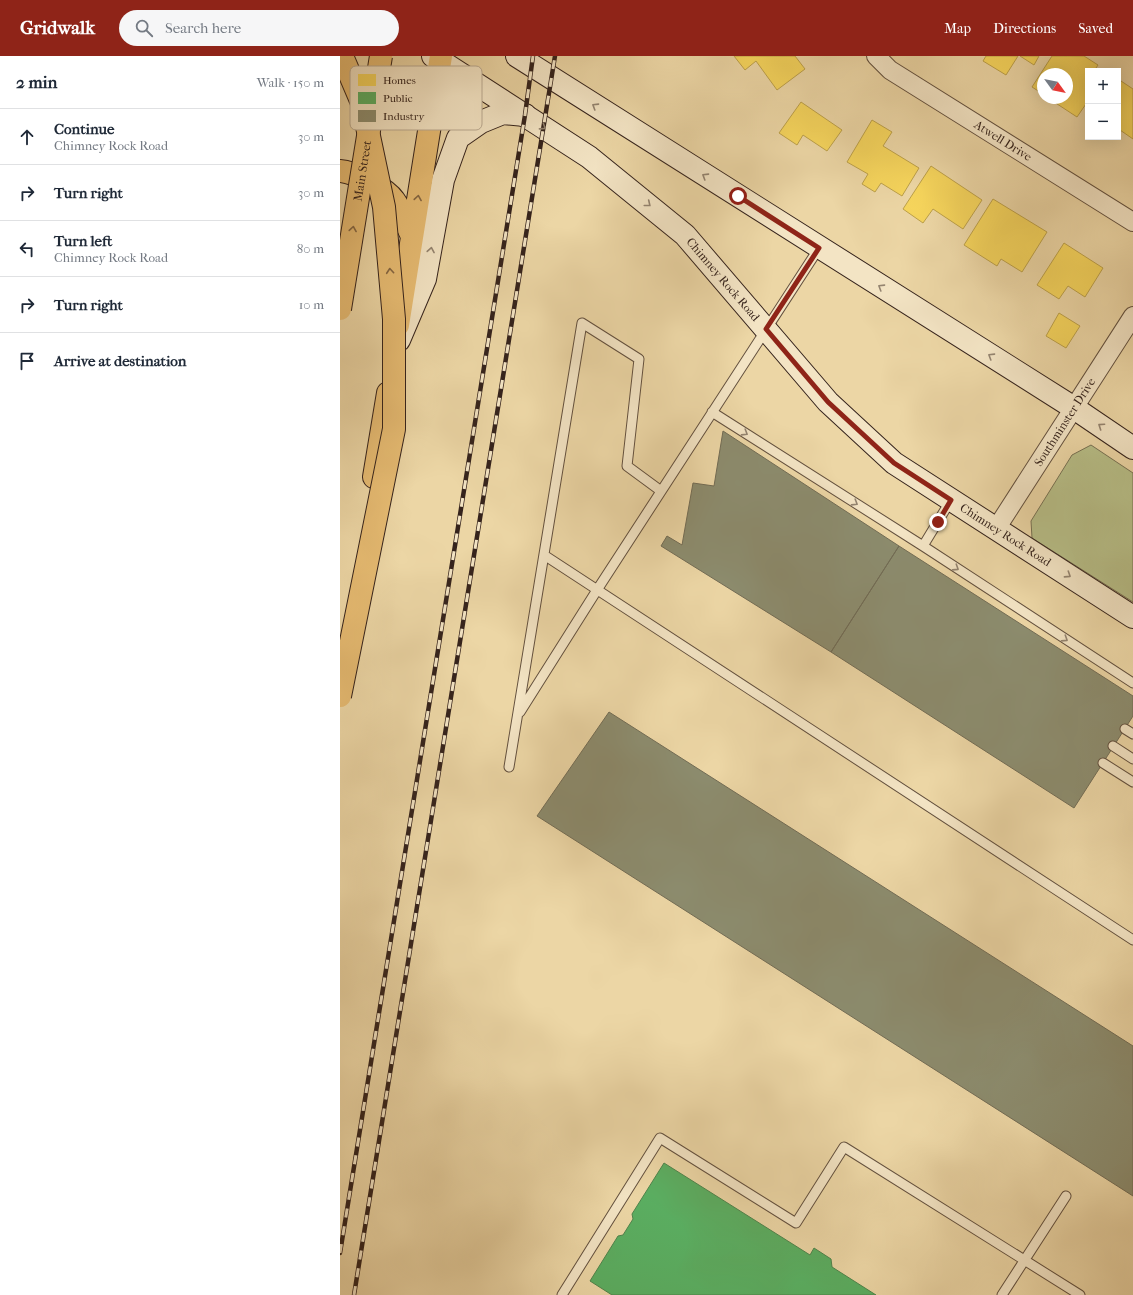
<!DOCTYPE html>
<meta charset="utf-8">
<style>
body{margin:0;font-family:"IM FELL French Canon",serif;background:#f6f6f7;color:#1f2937}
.controls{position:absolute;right:12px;top:12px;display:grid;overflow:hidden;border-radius:0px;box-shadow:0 4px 16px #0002}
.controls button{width:36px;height:36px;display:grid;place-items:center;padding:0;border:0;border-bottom:1px solid #e0e1e3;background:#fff;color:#1f2937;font:20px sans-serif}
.compass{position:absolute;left:697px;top:12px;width:36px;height:36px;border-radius:50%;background:#fff;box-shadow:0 4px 16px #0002;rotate:123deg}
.stop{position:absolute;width:12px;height:12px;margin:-9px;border:3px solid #8f2418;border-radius:50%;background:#fff}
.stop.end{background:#8f2418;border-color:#fff;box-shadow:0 1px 4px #0008}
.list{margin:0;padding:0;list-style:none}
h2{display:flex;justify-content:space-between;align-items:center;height:52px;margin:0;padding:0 16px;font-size:17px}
h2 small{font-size:13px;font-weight:400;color:#747a83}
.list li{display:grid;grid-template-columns:26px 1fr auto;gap:12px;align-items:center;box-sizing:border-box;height:56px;padding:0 16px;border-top:1px solid #e0e1e3}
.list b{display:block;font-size:15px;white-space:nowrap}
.list p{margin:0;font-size:13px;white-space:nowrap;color:#747a83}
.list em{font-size:13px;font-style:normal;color:#747a83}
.icon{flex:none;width:22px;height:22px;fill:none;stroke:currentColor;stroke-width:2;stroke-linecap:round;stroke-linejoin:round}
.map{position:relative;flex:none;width:793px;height:1239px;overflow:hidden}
header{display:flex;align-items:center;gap:24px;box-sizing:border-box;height:56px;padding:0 20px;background:#8f2418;color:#fff}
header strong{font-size:19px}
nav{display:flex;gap:22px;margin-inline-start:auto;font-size:14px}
.search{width:280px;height:36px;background:#f6f6f7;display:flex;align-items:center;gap:10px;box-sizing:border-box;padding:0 14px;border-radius:22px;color:#747a83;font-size:15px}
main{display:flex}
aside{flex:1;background:#fff}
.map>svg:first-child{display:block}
</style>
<header>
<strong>Gridwalk</strong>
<div class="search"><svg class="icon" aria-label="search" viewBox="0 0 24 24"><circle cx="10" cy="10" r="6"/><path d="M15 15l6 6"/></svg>Search here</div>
<nav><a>Map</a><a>Directions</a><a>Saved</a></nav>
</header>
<main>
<aside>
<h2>2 min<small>Walk · 150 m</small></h2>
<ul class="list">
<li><svg class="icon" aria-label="ahead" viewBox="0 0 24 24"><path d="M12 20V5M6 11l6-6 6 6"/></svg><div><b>Continue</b><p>Chimney Rock Road</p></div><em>30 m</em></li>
<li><svg class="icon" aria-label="right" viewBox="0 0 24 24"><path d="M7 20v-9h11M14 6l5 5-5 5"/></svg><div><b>Turn right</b></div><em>30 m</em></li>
<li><svg class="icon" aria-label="left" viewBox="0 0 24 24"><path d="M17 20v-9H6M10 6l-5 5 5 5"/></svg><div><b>Turn left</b><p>Chimney Rock Road</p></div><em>80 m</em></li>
<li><svg class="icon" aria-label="right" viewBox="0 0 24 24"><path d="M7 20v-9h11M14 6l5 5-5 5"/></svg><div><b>Turn right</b></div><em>10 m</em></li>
<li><svg class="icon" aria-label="arrive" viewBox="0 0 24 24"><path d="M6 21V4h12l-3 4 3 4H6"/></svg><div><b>Arrive at destination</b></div></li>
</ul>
</aside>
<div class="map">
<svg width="793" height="1239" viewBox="0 0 793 1239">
<rect width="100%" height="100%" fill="#ecd6a5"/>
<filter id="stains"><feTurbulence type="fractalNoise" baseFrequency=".005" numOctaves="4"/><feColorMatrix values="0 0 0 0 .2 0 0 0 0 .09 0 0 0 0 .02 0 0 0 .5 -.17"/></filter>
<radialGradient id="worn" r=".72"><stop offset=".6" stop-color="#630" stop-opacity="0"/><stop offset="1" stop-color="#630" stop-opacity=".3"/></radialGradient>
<path fill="#b7be87" stroke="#767052" d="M751,389L793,417V546L692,482L691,465L732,399Z"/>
<path fill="#f6d55c" stroke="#bca049" d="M394,0H455L465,13L437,34L416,5L405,14Z
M646,0H678L666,19L643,5Z
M680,0H699L694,9Z
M712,0H744L758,9L754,15H748V24L746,27L748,29V45L737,61L708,42H727V18H703V38L692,31Z
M781,25L793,33V83L780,74L778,77V30Z
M461,46L502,74L487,95L463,79L457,89L439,77Z
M532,64L552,76L543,90L579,112L562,140L541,127L535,136L522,128L528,118L507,106Z
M591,110L642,144L623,173L593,153L583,167L563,153Z
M653,143L707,176L682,216L661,203L657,210L624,189Z
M724,187L763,212L745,241L728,230L719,243L697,229Z
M719,257L740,270L726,292L706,280Z"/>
<path fill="#5aae61" stroke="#4f844c" d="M324,1107L470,1199L474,1192L491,1203L492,1211L536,1239H272L250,1225L278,1180L283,1179L293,1163L292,1158Z"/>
<path fill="#8c8c6e" stroke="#726c55" d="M383,375L559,490L491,596L321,490L327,480L342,489L353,427L374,430Z
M559,490L793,640V660L734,752L491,596Z
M269,656L793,990V1140L197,760Z"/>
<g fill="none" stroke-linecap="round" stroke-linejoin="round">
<g stroke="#63503e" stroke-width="11">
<path id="service" d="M372,356L583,490L793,627
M583,490L611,444
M204,499L793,884
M180,656L257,534L479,192
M785,673L793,678
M773,690L793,703
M763,707L793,726
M169,711L242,267L299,303L287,410L321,435
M222,1239L320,1082L456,1167L504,1091L740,1239
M662,1239L726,1140"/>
</g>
<g stroke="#63503e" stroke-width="20">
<g id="minor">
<path id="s1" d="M536,0L550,14L793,166"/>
<path id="s2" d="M656,473L793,260"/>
</g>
</g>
<g stroke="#35231c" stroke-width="24">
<g id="secondary">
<path id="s3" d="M93,0L249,101L345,179L488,346L554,407L793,561"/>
<path d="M177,0L734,352L793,392"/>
<path d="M59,284L85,223L103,124L118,82L141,66L163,57L185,59"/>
</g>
</g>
<g stroke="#35231c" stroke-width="24">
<path id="trunk" d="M0,115C14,116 46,132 54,144C62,155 66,169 72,180
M58,269L101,0
M34,421L48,337"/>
</g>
<use href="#service" stroke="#f3e4c4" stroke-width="9"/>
<use href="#minor" stroke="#f3e4c4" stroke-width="18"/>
<use href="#secondary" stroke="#f3e4c4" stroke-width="22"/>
<use href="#trunk" stroke="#e6bb72" stroke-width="22"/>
<g stroke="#35231c" stroke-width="4.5">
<path id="rail" d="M0,1197L185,59L193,0
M14,1239L215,0"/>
</g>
<use href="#rail" stroke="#f3e4c4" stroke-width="3" stroke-dasharray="9" stroke-linecap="butt"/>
<g stroke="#35231c" stroke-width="24" stroke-linecap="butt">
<g id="trunk-bridge">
<path id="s4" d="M0,253L41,0"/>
</g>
</g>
<g stroke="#35231c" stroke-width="24" stroke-linecap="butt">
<path id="motorway-bridge" d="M0,640L54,373V263L44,151L22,47L2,0"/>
</g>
<use href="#trunk-bridge" stroke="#e6bb72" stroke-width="22"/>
<use href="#motorway-bridge" stroke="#e6bb72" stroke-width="22"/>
</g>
<defs><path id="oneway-chevron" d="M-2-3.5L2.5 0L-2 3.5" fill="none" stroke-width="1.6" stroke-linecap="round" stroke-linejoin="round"/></defs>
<g stroke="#948470">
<use href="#oneway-chevron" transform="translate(255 50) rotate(-148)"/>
<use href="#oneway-chevron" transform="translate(203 71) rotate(33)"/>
<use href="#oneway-chevron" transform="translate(365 120) rotate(-148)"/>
<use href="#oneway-chevron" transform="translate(308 148) rotate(39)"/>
<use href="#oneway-chevron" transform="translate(91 194) rotate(-80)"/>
<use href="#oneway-chevron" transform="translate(541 231) rotate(-148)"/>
<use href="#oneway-chevron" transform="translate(651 300) rotate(-148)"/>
<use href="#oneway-chevron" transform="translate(761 370) rotate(-146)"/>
<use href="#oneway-chevron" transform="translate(405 377) rotate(32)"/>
<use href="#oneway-chevron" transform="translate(515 447) rotate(32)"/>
<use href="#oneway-chevron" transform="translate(616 512) rotate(33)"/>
<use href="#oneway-chevron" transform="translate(728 519) rotate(33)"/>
<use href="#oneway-chevron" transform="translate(725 583) rotate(33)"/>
</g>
<g stroke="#856743">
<use href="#oneway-chevron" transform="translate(78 142) rotate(-81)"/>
<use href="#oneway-chevron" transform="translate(13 173) rotate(-81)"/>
<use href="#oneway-chevron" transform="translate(50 215) rotate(-95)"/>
</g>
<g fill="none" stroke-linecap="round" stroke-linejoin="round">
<path stroke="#8f2418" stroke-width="5" d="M398,140L479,192L426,273L488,346L554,407L611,444L598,466"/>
</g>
<g text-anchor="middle" stroke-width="4" stroke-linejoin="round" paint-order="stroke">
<g font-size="12" fill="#35231c" stroke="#f3e4c4">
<text dy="4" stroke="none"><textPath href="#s1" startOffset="153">Atwell Drive</textPath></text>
<text dy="4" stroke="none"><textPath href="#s4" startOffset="140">Main Street</textPath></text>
<text dy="4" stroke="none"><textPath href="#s3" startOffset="368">Chimney Rock Road</textPath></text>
<text dy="4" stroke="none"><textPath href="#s2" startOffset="127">Southminster Drive</textPath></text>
<text dy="4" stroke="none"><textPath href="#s3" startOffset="752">Chimney Rock Road</textPath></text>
</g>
</g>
<rect x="10" y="10" width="132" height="64" rx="6" fill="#f3e4c4" stroke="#baaa92" stroke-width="1"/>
<rect x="18" y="18" width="18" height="12" fill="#f6d55c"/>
<rect x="18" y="36" width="18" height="12" fill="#5aae61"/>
<rect x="18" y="54" width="18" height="12" fill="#8c8c6e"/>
<g font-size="11" fill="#35231c">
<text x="43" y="28">Homes</text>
<text x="43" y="46">Public</text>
<text x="43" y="64">Industry</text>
</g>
<rect width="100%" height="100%" filter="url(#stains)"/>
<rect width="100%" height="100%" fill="url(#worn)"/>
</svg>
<div class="controls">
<button>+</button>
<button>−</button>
</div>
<svg class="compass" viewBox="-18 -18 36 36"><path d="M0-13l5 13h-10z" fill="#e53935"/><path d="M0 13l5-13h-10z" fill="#747a83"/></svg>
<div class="stop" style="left:398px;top:140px"></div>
<div class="stop end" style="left:598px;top:466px"></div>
</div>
</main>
